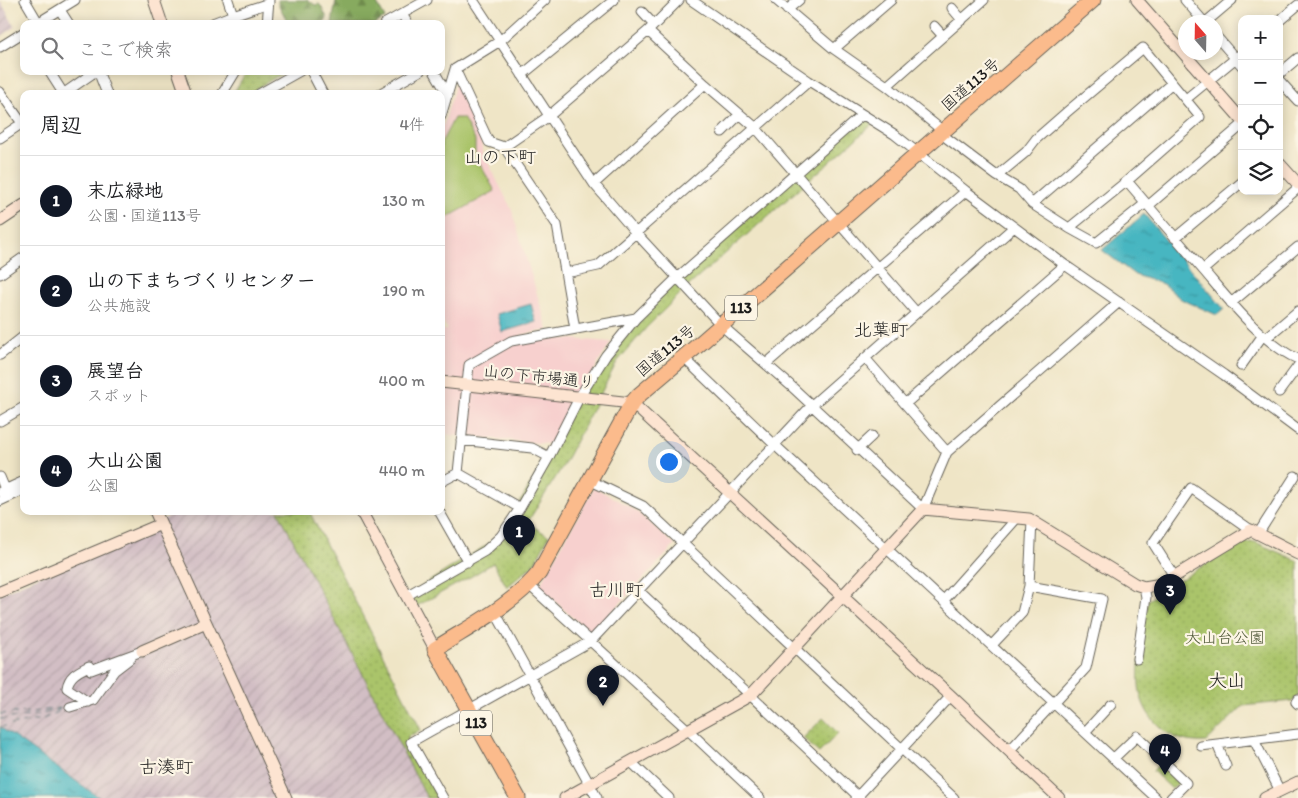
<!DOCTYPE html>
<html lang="ja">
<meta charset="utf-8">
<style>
body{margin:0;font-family:Itim,"Klee One",sans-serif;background:#f2f2f2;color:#202124}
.controls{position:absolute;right:15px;top:15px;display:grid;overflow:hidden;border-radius:10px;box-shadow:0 2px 12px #0003}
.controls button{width:45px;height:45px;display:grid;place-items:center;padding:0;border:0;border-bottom:1px solid #e0e0e0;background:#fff;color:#202124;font:25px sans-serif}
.compass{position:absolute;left:1178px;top:15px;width:45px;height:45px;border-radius:50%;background:#fff;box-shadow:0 2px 12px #0003;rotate:340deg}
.you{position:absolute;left:668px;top:461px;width:18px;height:18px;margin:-12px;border:4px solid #fff;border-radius:50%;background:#1a73e8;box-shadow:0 0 0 8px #1a73e833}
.badge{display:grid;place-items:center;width:32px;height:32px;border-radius:50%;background:#111827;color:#fff;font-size:16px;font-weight:700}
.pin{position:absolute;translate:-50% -41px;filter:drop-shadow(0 1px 2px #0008)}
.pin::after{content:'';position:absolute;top:26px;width:18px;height:15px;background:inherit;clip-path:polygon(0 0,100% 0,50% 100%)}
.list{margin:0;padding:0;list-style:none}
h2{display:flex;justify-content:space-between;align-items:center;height:65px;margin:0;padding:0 20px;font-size:21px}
h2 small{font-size:16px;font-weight:400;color:#757577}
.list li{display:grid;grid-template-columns:32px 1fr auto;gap:15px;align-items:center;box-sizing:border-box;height:90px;padding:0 20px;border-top:1px solid #e0e0e0}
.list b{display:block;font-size:19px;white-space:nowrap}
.list p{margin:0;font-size:16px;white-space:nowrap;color:#757577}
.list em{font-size:16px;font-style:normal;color:#757577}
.icon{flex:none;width:28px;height:28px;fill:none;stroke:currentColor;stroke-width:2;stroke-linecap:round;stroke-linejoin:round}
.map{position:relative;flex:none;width:1298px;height:798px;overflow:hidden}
.search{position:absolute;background:#fff;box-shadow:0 2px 12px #0003;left:20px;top:20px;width:425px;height:55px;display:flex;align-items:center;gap:12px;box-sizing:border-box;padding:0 18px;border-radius:10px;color:#757577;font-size:19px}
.panel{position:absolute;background:#fff;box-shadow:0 2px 12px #0003;left:20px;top:90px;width:425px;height:425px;border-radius:10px}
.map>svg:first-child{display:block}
</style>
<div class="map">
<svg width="1298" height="798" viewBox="0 0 1298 798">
<defs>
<pattern id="industrial-furrows" width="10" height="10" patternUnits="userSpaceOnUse" patternTransform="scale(1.25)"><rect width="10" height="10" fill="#d2bec4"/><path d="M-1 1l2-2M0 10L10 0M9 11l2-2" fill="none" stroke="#b4a3a8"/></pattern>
<pattern id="forest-firs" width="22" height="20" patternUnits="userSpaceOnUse" patternTransform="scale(1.25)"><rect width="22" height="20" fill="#87aa5e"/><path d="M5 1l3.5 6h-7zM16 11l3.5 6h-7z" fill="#6e8a4d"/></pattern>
<pattern id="park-dots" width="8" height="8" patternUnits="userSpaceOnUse" patternTransform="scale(1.25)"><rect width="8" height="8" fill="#aac46a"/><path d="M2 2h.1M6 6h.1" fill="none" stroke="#92a85b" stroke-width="1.8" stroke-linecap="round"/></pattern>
<pattern id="water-ripples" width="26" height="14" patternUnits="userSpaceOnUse" patternTransform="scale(1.25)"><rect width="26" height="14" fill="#47b6c1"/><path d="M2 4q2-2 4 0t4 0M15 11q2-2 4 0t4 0" fill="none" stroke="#3a939c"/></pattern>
</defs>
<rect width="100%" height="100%" fill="#fcf5e5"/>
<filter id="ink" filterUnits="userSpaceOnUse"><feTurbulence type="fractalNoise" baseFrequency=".02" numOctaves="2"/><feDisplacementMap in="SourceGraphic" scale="10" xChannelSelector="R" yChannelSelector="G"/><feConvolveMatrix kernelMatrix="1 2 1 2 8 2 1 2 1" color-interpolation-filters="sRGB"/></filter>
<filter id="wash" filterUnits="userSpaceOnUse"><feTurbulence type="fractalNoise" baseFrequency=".0096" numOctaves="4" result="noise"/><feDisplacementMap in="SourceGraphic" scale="20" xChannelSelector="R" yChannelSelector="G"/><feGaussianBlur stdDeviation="1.12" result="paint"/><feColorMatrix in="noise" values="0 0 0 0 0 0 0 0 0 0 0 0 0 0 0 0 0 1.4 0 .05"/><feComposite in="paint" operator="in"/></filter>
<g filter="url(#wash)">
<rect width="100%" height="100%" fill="#efe5c6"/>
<path fill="#f7d0ce" d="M455,85L457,86L481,139L482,151L511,208L548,330L519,335L611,342L550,444L441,434V330H448L441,318V128L444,124Z
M594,487L635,510L675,545L591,634L539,587Z"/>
<path fill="url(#industrial-furrows)" d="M0,0L15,27L0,37Z
M181,511H278L427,798H100L0,727V594Z"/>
<path fill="#aac46a" stroke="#637043" d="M454,118H463L475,140V155L495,191L441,221V143Z"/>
<path fill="url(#forest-firs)" stroke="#52633d" d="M278,0H308L315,5L319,4L321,6L327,18L323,24H289L278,4Z
M336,0H375L385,18L374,24H332Z"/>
<path fill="url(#park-dots)" stroke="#637043" d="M247,71H286L247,94H233Z
M862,115L873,124L685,289L646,328L617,362L564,464L527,523L549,536L534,564L507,587L493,563L472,576L413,608L406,596L501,536L580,396L636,317Z
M278,511H309L421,730L407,737L441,798H427Z
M1255,542L1298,561V696L1292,701L1243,706L1206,742C1188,743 1173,739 1160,727C1132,702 1138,671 1142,638C1144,625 1145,612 1148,600L1230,549L1244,543Z
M823,718L838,733L819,753L803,738Z
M1160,763L1177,779L1178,784L1172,789L1153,771Z"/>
<path fill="url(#water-ripples)" stroke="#32696e" d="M1144,214L1224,309L1217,315L1181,299L1163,284L1135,275L1102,250Z
M531,304L536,322L502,332L497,314Z
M0,727L100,798H0Z"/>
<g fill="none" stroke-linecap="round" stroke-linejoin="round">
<path stroke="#2d5a5e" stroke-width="1" stroke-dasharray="6 5" stroke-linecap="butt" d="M0,714L33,712L61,708
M0,719L37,715L66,708
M0,727L43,719L67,708"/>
</g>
</g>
<g filter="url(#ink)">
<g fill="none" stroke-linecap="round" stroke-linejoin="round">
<g stroke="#666258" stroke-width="11">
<path id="street" d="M25,0L38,22
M473,0L594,184L636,233L721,325L790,385L923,509L947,452L1119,302
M691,0L809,81L894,134L966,191L1065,265L1224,375L1298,430
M776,0L834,49L887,86L943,131
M1185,0L1204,22
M952,8L962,20
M60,10L69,24
M787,10L799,0
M642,12L654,25
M402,14L408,24
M233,15L269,3
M1279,21L1298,5
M1206,22L1232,0
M36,24L75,0
M210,24L233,15L228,0
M267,24L269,0
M384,24L427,0
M934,26L943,36
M648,31L705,84
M1216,36L1242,66
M0,47L24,32
M1143,48L1200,117L1127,181L1069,228L1032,204L1019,189L997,176L1026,152L1036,139L1068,111Z
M834,49L891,0
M455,69L500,41L545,0
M49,71L63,93
M98,71L107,94
M311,71L323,94
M434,71L448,95
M1279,74L1298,58
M522,75L614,0
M1279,80L1298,101
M887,86L984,0
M0,92L24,126
M63,94L96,71
M222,94L236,71
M259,94L300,71
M379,94L420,71
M1186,99L1242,53
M441,116L455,69L489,142L504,147L557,225L575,329
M722,132L740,114
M940,133L997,176
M0,138L24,122
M504,147L549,116L648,31L679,0
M1127,181C1153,211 1178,241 1204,271C1228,299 1264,345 1298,359
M594,184L705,84L755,127L916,312
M1032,204L1172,83
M1148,206L1242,125
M1069,228L1096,243L1146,203
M1175,238L1242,182
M1203,270L1298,188
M566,273L598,266L809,81
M0,274L24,257
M1231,303L1298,247
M1266,338L1298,311
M0,355L24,336
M683,357L778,448L1156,798
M865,358L947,452
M766,364L966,191
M1241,366L1263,335
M1279,392L1298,366
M905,404L1065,265
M0,421L24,407
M461,440L532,448L549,457
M857,450L872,436
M458,473L520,508
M0,477L5,489
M589,480L643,506L954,798
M441,482L458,473L469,365L511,341L636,318
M0,492L24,481
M0,501L24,490
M439,511L468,562
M1258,534L1295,476
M1174,576L1153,543L1191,488L1251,530
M529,585L688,730L760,798
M639,591L860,798
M406,596L485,551L501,536L520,508L549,457L580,396L606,355L636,318L677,278L862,115
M944,600L1017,518
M494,610L597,798
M992,645L1022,613L1029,586L1032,520
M1137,659L1146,597L1144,587
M1298,699L1296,702L1298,704
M88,702L67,688C69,675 79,671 89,666L91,670L142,651
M70,707L93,700L114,671L131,658
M1085,732L1111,704
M1254,740L1280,791
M1217,744L1226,766
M1201,746L1298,734
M1009,751L1086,668L1102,599L1029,586
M1114,758L1137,736L1186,783L1171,798
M631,762L669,798
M443,798L411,742L591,641L812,405L1014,227
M856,798L951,696"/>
</g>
<g stroke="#666258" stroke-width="13">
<path id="secondary" d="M154,0L162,24
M1137,0L1242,120
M178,71L186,94
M1279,163L1298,184
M0,221L24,205
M441,382L632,403L951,696L1059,798
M155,511L286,798
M361,511L435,649
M0,592L161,524
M142,651L206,623
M565,798L751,695L923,509L1029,519L1135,584L1144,587L1162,584L1251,530L1298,554
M1265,798L1298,782"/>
</g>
<g stroke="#666258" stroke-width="17">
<path id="highway" d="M518,798L435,649C469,627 513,605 539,573L632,403L639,395L703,341L1093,0"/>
</g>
<use href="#street" stroke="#fff" stroke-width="9"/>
<use href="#secondary" stroke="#fde4d1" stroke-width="11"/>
<use href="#highway" stroke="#fbbb8c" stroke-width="15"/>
</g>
</g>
<g text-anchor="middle" stroke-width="4.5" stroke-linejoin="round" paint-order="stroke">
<g fill="#fcf5e5" stroke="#5f5d58" stroke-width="1">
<rect x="725" y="295.5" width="32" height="25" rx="4"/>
<rect x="460" y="710.5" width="32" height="25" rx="4"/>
</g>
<g font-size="15" font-weight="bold" fill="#1c1c1c">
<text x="741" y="313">113</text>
<text x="476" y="728">113</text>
</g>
<g font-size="16" fill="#1c1c1c" stroke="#fcf5e5">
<text transform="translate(970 84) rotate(-41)" y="6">国道113号</text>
<text transform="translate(665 350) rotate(-40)" y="6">国道113号</text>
<text transform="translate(539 376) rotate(6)" y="6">山の下市場通り</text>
</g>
<g font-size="16" fill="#4e5737" stroke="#fcf5e5">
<text x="1225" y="643">大山台公園</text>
</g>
<g font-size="18" fill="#1c1c1c" stroke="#fcf5e5">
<text x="500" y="163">山の下町</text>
<text x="881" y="336">北葉町</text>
<text x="616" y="596">古川町</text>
<text x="166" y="773">古湊町</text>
</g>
<g font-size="19" fill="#1c1c1c" stroke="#fcf5e5">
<text x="1227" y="687">大山</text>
</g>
</g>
</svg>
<div class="controls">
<button>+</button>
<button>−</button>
<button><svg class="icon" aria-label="locate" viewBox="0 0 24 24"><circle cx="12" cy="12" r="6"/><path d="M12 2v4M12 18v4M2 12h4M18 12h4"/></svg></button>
<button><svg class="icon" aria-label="layers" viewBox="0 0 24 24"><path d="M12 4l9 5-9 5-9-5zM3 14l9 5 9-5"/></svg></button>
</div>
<svg class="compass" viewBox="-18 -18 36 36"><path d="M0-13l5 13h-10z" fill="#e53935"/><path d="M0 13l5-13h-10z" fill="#757577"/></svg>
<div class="you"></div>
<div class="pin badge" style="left:519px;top:556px">1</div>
<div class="pin badge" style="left:603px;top:706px">2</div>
<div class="pin badge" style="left:1170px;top:615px">3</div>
<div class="pin badge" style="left:1165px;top:775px">4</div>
<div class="search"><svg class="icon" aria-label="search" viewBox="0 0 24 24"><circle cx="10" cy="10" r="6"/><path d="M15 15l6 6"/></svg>ここで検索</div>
<section class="panel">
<h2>周辺<small>4件</small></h2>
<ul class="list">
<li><span class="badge">1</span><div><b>末広緑地</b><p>公園 · 国道113号</p></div><em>130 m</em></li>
<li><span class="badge">2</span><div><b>山の下まちづくりセンター</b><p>公共施設</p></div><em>190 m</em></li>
<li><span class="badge">3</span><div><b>展望台</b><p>スポット</p></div><em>400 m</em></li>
<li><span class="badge">4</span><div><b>大山公園</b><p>公園</p></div><em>440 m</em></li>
</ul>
</section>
</div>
